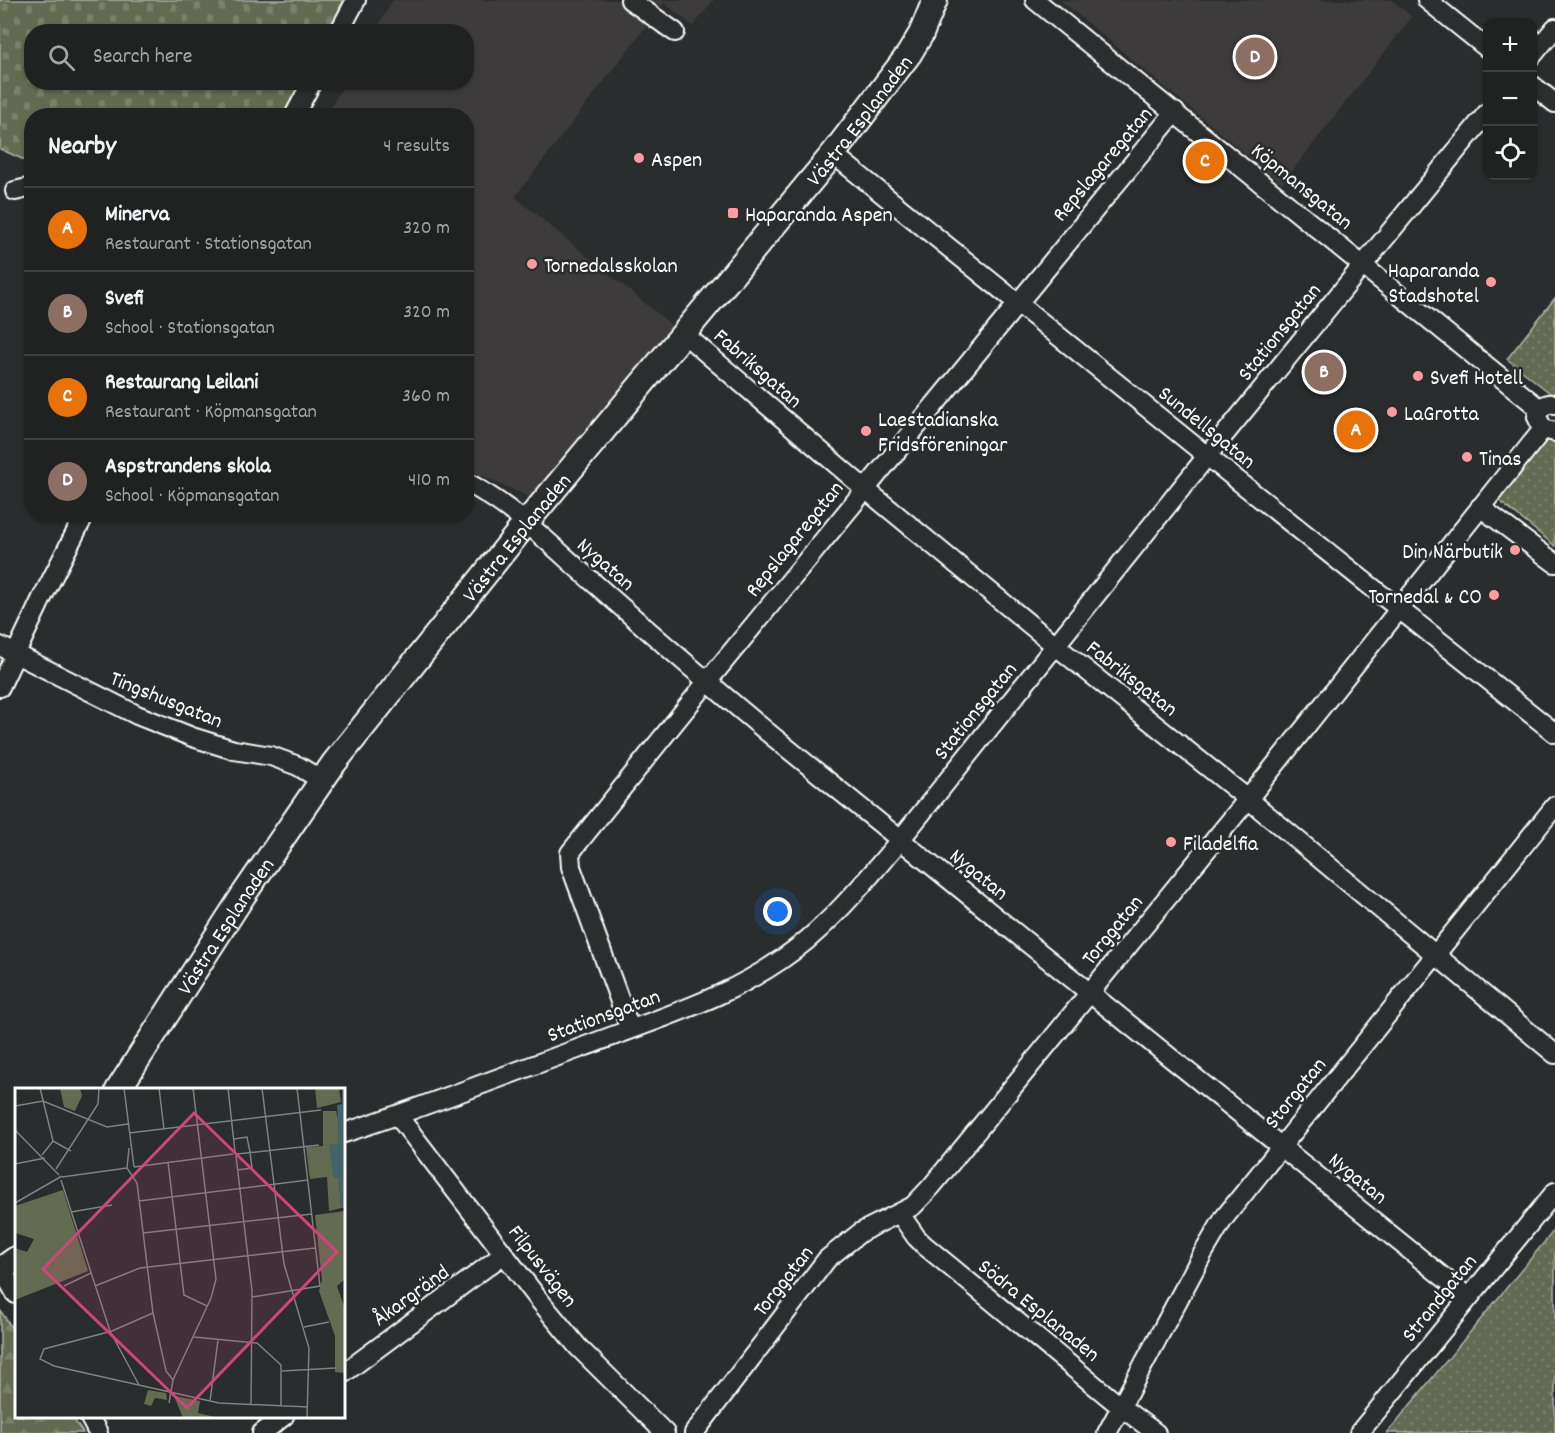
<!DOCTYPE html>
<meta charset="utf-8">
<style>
body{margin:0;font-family:Dekko,sans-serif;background:#282a2a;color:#f1f3f6}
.controls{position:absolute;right:18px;top:18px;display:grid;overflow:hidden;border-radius:12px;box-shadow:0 2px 4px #0004}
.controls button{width:54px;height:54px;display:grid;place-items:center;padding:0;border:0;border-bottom:2px solid #3d3f40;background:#202222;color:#f1f3f6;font:30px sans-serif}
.you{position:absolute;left:778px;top:912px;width:21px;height:21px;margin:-15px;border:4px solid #fff;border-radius:50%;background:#1a73e8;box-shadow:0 0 0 9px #1a73e833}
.badge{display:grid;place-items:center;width:39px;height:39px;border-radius:50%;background:#2563eb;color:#fff;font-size:20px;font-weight:700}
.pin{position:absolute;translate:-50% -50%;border:3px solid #fff;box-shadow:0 2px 6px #0006}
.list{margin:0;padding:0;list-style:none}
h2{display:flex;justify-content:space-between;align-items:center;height:78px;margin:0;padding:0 24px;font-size:26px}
h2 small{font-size:20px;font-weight:400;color:#a2a4a5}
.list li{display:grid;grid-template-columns:39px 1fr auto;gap:18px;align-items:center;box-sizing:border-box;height:84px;padding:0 24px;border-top:2px solid #3d3f40}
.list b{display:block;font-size:22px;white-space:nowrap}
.list p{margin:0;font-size:20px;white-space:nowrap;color:#a2a4a5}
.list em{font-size:20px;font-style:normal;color:#a2a4a5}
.icon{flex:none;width:33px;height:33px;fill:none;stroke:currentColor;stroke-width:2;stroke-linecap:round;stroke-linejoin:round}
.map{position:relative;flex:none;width:1555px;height:1433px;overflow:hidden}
.search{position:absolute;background:#202222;box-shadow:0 2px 4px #0004;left:24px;top:24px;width:450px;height:66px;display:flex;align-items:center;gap:15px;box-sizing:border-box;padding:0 21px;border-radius:24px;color:#a2a4a5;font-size:22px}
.panel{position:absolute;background:#202222;box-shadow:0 2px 4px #0004;left:24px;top:108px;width:450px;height:414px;border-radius:24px}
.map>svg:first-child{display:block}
</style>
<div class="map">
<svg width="1555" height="1433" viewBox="0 0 1555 1433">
<defs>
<pattern id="grass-dots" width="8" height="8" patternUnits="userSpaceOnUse" patternTransform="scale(1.5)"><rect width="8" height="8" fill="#636b51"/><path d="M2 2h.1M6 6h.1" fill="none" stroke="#7a816b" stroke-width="1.8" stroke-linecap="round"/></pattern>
<pattern id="forest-firs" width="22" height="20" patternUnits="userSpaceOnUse" patternTransform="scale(1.5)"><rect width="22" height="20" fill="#636b51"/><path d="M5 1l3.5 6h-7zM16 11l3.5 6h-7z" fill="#7a816b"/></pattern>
<pattern id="cemetery-stones" width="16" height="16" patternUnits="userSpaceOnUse" patternTransform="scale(1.5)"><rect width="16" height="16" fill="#636b51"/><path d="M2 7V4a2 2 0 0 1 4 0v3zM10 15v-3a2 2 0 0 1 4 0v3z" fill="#7a816b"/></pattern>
</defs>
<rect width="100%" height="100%" fill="#2a2d2e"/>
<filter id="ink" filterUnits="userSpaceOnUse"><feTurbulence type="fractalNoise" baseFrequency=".0167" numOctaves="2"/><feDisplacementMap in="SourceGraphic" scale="12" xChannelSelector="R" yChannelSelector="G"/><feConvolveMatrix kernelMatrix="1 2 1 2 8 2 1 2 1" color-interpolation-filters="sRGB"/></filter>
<g filter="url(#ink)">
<path fill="#3e3a3a" d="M393,0H714L693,26L664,3L515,197L679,331L538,501L467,469L466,116H325L345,83L466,82V32L375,31Z
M1060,0H1392L1412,17L1282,184Z"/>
<path fill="url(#grass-dots)" stroke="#b1b5a8" stroke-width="1.5" d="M1555,298V397L1507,359Z
M1555,440V546L1498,500L1546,441Z
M1555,1229V1433H1387Z"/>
<path fill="url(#forest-firs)" stroke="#b1b5a8" stroke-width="1.5" d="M0,1310L16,1334V1416L72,1417L83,1433H0Z"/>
<path fill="url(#cemetery-stones)" stroke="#b1b5a8" stroke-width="1.5" d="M0,0H351L334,31L32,32V82L305,83L286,115L32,116L31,163L0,149Z"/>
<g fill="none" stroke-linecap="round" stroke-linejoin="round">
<g stroke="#fff" stroke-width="22">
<path id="street" d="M630,0L675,32
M1035,0L1540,409
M1427,0L1488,49
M339,32L356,0
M1532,56L1555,28
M1532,85L1555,103
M294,116L312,82
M833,154L1207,456L1555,733
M15,191L32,187
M684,334L864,488L1056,646L1248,799L1555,1054
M1555,404C1545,403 1540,407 1537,417L1543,429L1555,432
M466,482C514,507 553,547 593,582C652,634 710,685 771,735C1002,924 1236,1109 1468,1297
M1480,507L1555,563
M0,646L137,715L192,737L234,750L271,756L298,766L321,780
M0,687L42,598L85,514
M630,1029L571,867L570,853L707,682L1175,112
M398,1116L540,1301L578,1347L665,1433
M344,1133C424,1107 503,1076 583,1047C662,1017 740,996 807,940C842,910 871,875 900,840L1207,456L1488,112
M900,1214L916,1237L924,1245L1121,1407L1156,1433
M0,1266L16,1294
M344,1373L504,1254
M89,1416L98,1433
M262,1433L284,1416
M694,1433L827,1259L861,1232L913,1206L931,1187L1248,799L1543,429
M1107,1433L1202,1255L1224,1218L1555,806
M1359,1433L1555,1192"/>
</g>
<g stroke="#fff" stroke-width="28">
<g id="secondary">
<path id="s1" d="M118,1090L244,894L334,763L526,523L833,154L909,54L921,34L935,0"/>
<path d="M2,1269L16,1259"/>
</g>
</g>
<use href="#street" stroke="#2a2d2e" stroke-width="18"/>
<use href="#secondary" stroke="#2a2d2e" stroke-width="24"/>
</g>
</g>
<g fill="#ff9aa2" stroke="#2a2d2e" stroke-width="2">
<circle cx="639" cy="158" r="6"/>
<rect x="727" y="207" width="12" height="12" rx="3"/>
<circle cx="532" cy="264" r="6"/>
<circle cx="1491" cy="282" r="6"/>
<circle cx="1418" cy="376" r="6"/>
<circle cx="1392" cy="412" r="6"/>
<circle cx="866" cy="431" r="6"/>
<circle cx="1467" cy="457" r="6"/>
<circle cx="1515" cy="550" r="6"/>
<circle cx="1494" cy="595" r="6"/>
<circle cx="1171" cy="842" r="6"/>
</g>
<g text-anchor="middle" stroke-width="5" stroke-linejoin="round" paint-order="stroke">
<g font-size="22" fill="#fff" stroke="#2a2d2e">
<text dy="8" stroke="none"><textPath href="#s1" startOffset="1222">Västra Esplanaden</textPath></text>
<text transform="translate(1101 163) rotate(-50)" y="8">Repslagaregatan</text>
<text transform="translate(1303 185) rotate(39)" y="8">Köpmansgatan</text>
<text transform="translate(1278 331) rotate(-51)" y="8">Stationsgatan</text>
<text transform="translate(759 367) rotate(41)" y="8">Fabriksgatan</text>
<text transform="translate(1208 426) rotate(39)" y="8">Sundellsgatan</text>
<text dy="8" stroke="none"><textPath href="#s1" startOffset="682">Västra Esplanaden</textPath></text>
<text transform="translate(793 538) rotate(-51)" y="8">Repslagaregatan</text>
<text transform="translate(607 563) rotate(41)" y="8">Nygatan</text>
<text transform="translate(1133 677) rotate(38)" y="8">Fabriksgatan</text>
<text transform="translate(167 698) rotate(22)" y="8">Tingshusgatan</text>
<text transform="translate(974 710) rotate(-51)" y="8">Stationsgatan</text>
<text transform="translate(980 873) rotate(39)" y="8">Nygatan</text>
<text dy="8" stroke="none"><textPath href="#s1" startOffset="196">Västra Esplanaden</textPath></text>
<text transform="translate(1111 929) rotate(-51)" y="8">Torggatan</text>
<text transform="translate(603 1014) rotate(-20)" y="8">Stationsgatan</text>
<text transform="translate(1294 1092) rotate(-51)" y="8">Storgatan</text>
<text transform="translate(1359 1177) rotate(39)" y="8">Nygatan</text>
<text transform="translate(544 1265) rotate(52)" y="8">Filpusvägen</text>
<text transform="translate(782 1280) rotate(-52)" y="8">Torggatan</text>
<text transform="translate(410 1294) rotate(-36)" y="8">Åkargränd</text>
<text transform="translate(1438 1297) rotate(-51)" y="8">Strandgatan</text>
<text transform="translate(1040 1309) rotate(39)" y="8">Södra Esplanaden</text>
</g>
<g font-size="22" fill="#fff" stroke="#2a2d2e" text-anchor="start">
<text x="651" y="166">Aspen</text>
<text x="745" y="221">Haparanda Aspen</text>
<text x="544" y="272">Tornedalsskolan</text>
<text x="1479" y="277" text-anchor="end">Haparanda<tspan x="1479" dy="25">Stadshotel</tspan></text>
<text x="1430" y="384">Svefi Hotell</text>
<text x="1404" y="420">LaGrotta</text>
<text x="878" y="426">Laestadianska<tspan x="878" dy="25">Fridsföreningar</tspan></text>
<text x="1479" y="465">Tinas</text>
<text x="1503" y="558" text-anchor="end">Din Närbutik</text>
<text x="1482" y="603" text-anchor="end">Tornedal &amp; CO</text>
<text x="1183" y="850">Filadelfia</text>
</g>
</g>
<g transform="translate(15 1088)">
<rect width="330" height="330" fill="#2a2d2e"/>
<path d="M45,0H65L67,8L60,23L49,19ZM300,0H324L326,14L302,20ZM308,23H321L323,31L324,56L315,57L324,92L326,120L314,123L312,89L295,91L291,59L308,58ZM330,123V191L322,198L330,221V285L320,284V248L304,203L307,192L300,127ZM133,302L151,305L152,312L140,310L136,318L129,316Z" fill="#636b51"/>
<path d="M159,308L185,313L183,325L204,330H168Z" fill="#636b51"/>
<path d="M48,102L73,183L0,212V160L12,164L19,151L0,145V118Z" fill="#636b51"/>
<path d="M327,0H330V120H326L324,92L318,88L314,57L324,55L322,17L327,16Z" fill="#466369"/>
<path fill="none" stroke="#7f8182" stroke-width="1.5" d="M25,0L38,53M109,0L119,79M144,0L149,41M213,0L220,64M247,0L269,176L294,260L292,330M0,18L28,13L92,39L113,36M0,42L44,87M114,45L306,22M219,51L232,49L235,64L237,80L222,82M222,66L304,57M27,67L38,53L56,63M221,68L237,203L236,317M153,74L169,207L192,218M0,76L30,70M119,79L218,66M112,80L122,95L138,225L151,283L158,292L154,315M112,80L114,60M41,81L83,16L84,0M47,89L112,80M46,92L95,243L124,297M124,113L293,92M0,115L47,88L42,91M56,124L97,117M128,145L297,126M49,198L76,185M80,198L125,180L300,160M237,209L305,198L282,0M138,225L97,243L29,261L25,271L39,278L204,315L293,319M289,239L314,234M179,249L242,255L266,277V318M267,283L321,280M158,292L196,210L201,191L178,0M195,313L203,252"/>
<path fill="#ce467c" fill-opacity="0.15" stroke="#ce467c" stroke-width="3" d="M179,25L322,164L172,320L28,181Z"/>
<rect width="330" height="330" fill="none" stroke="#fff" stroke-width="3"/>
</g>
</svg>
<div class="controls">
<button>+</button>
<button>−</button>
<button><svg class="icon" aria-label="locate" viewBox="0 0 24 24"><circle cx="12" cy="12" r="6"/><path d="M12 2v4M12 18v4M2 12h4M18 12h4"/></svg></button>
</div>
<div class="you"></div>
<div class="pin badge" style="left:1356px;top:430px;background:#e8710a">A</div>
<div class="pin badge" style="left:1324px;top:372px;background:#8d6e63">B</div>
<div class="pin badge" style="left:1205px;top:161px;background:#e8710a">C</div>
<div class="pin badge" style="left:1255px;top:57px;background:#8d6e63">D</div>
<div class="search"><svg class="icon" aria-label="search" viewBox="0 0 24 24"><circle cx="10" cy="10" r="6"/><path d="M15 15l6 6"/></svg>Search here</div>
<section class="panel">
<h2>Nearby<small>4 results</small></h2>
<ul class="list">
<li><span class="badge" style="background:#e8710a">A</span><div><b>Minerva</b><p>Restaurant · Stationsgatan</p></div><em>320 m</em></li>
<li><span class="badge" style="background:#8d6e63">B</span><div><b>Svefi</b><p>School · Stationsgatan</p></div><em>320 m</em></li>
<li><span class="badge" style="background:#e8710a">C</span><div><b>Restaurang Leilani</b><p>Restaurant · Köpmansgatan</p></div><em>360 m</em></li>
<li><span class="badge" style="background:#8d6e63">D</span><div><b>Aspstrandens skola</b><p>School · Köpmansgatan</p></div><em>410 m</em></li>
</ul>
</section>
</div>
